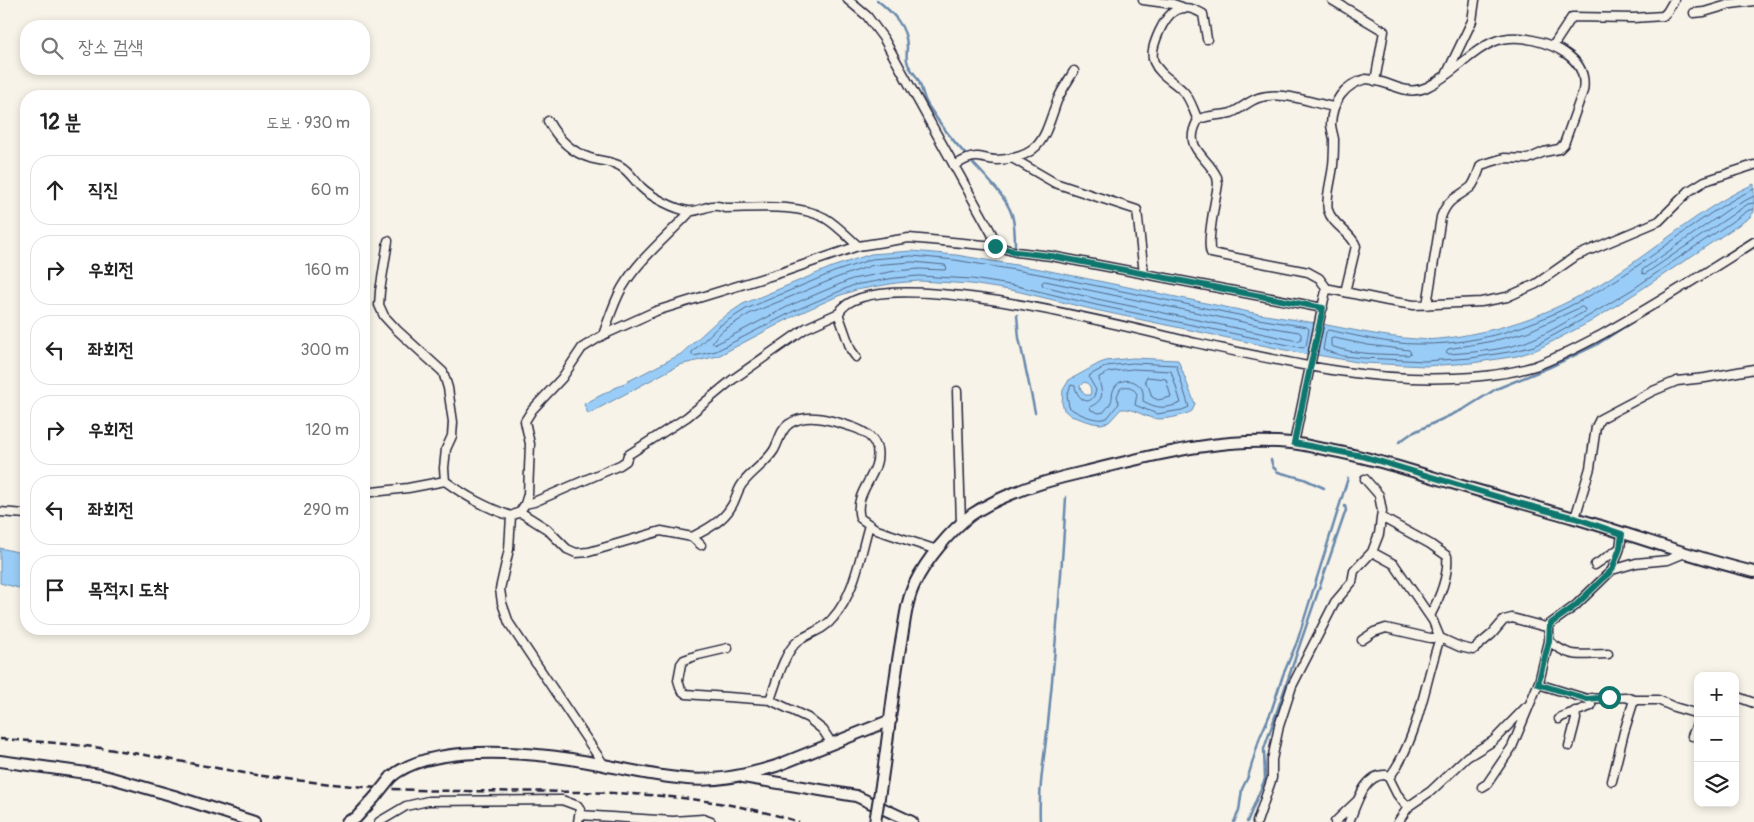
<!DOCTYPE html>
<html lang="ko">
<meta charset="utf-8">
<style>
body{margin:0;font-family:Pangolin,"Poor Story",sans-serif;background:#f6f6f6;color:#222}
.controls{position:absolute;right:15px;bottom:15px;display:grid;overflow:hidden;border-radius:10px;box-shadow:0 2px 8px #0003}
.controls button{width:45px;height:45px;display:grid;place-items:center;padding:0;border:0;border-bottom:1px solid #e0e0e0;background:#fff;color:#222;font:25px sans-serif}
.stop{position:absolute;width:15px;height:15px;margin:-11px;border:4px solid #0f766e;border-radius:50%;background:#fff}
.stop.end{background:#0f766e;border-color:#fff;box-shadow:0 1px 5px #0008}
.list{margin:0;padding:0;list-style:none}
h2{display:flex;justify-content:space-between;align-items:center;height:65px;margin:0;padding:0 20px;font-size:21px}
h2 small{font-size:16px;font-weight:400;color:#767676}
.list li{display:grid;grid-template-columns:32px 1fr auto;gap:15px;align-items:center;box-sizing:border-box;height:70px;margin:0 10px 10px;padding:0 10px;border:1px solid #e0e0e0;border-radius:20px}
.list b{display:block;font-size:19px;white-space:nowrap}
.list em{font-size:16px;font-style:normal;color:#767676}
.icon{flex:none;width:28px;height:28px;fill:none;stroke:currentColor;stroke-width:2;stroke-linecap:round;stroke-linejoin:round}
.map{position:relative;flex:none;width:1754px;height:822px;overflow:hidden}
.search{position:absolute;background:#fff;box-shadow:0 2px 8px #0003;left:20px;top:20px;width:350px;height:55px;display:flex;align-items:center;gap:12px;box-sizing:border-box;padding:0 18px;border-radius:20px;color:#767676;font-size:19px}
.panel{position:absolute;background:#fff;box-shadow:0 2px 8px #0003;left:20px;top:90px;width:350px;height:545px;border-radius:20px}
.map>svg:first-child{display:block}
</style>
<div class="map">
<svg width="1754" height="822" viewBox="0 0 1754 822">
<rect width="100%" height="100%" fill="#f7f3e8"/>
<filter id="ink" filterUnits="userSpaceOnUse"><feTurbulence type="fractalNoise" baseFrequency=".02" numOctaves="2"/><feDisplacementMap in="SourceGraphic" scale="10" xChannelSelector="R" yChannelSelector="G"/><feConvolveMatrix kernelMatrix="1 2 1 2 8 2 1 2 1" color-interpolation-filters="sRGB"/></filter>
<g filter="url(#ink)">
<path fill="#99cdf7" stroke="#6989ac" fill-rule="evenodd" d="M1754,184V212L1749,218L1636,293L1590,322L1536,350L1517,356L1472,363L1425,366L1363,363L1317,355L1322,324C1353,330 1384,337 1416,339C1436,341 1456,337 1476,333C1538,321 1585,296 1637,260C1674,234 1712,202 1754,184Z
M912,251L956,255L1040,269L1259,314L1315,323L1309,355L1095,310L1016,291L971,284L919,281L896,283L856,290L838,296L796,315L718,356L679,365L588,414L584,404L681,354L716,322L743,304L832,267L871,254Z
M1133,358L1178,360L1195,404L1192,411C1184,416 1161,421 1152,418C1141,415 1133,408 1121,409L1109,422L1101,424L1093,423L1071,416L1064,410L1062,403L1063,390L1069,380L1100,363L1106,361ZM1084,382C1090,383 1092,390 1090,395H1085L1081,390L1080,386Z
M0,548L26,554V590L0,583Z"/>
<g fill="none" stroke-linecap="round" stroke-linejoin="round">
<path stroke="#526686" stroke-width="1" d="M1754,189C1714,207 1679,237 1643,262C1577,308 1501,346 1418,344C1388,344 1358,336 1328,330L1326,332L1323,350L1343,356L1363,358L1425,361L1471,358L1515,351L1534,346L1587,317L1633,289L1749,210L1754,209
M1754,196L1729,209L1642,270V273L1645,274L1748,204L1754,203
M912,256L955,260L1039,274L1258,319L1307,327L1309,329L1306,346L1303,348L1096,305L1017,286L972,279L919,276L895,278L854,285L794,311L716,351L694,356L692,355V352L719,326L746,309L834,272L872,259Z
M913,262L945,265L947,268L945,270L919,269L895,271L852,279L791,305L716,344L712,343L713,341L722,331L749,314L836,278L873,265Z
M1045,281L1257,325L1299,332L1301,334V339L1298,341L1097,299L1043,286L1042,283Z
M1582,307L1585,309L1584,312C1567,321 1550,332 1533,339C1509,350 1475,352 1449,354L1446,352L1448,349L1493,341L1527,332Z
M1334,338L1368,345L1409,350L1411,353L1408,355C1384,354 1354,355 1331,346V339Z
M1133,363L1176,365L1189,407L1182,410L1157,414L1135,405L1137,394C1133,387 1127,384 1120,389L1117,396L1119,404C1114,408 1112,413 1108,417C1100,424 1075,413 1069,407L1067,395L1071,385L1075,386C1077,400 1092,409 1096,390L1089,378L1090,375L1107,366Z
M1133,369L1171,371L1181,403C1165,409 1158,409 1143,401C1143,397 1144,393 1142,389C1136,379 1121,377 1115,387C1111,393 1113,397 1111,402C1110,405 1105,410 1104,412L1099,413L1091,410L1090,407C1108,398 1100,391 1099,377L1109,372Z
M1147,377L1166,379L1171,397L1158,400L1152,397L1149,388L1145,381Z"/>
<path stroke="#6989ac" stroke-width="2.5" d="M877,0C892,12 907,26 907,47C907,54 905,60 909,66C912,72 917,76 919,82C923,91 923,99 929,107C940,124 953,141 967,156
M970,160C983,174 1006,196 1012,215C1015,225 1015,236 1015,246
M1017,315L1019,338L1035,412
M1399,442L1412,433L1464,409L1496,389L1550,367L1596,345L1640,317
M1271,460L1273,467L1278,472L1304,479L1324,488
M1040,822C1038,785 1046,749 1049,713C1056,641 1062,569 1066,497
M1234,822L1239,811L1242,789L1248,777L1260,737L1271,712L1283,675L1297,642L1348,478
M1247,822L1265,779L1264,749L1346,510L1345,506"/>
<g stroke="#22223b" stroke-width="11">
<path id="minor" d="M848,0L867,16L884,39L992,234L995,246
M1143,0L1173,4L1182,7
M1332,0L1384,31L1375,81
M1694,13L1704,12L1731,4L1754,1
M1553,46L1572,17L1633,18L1663,16L1667,12L1674,0
M1447,73L1472,21L1475,0
M1198,120C1193,110 1191,100 1184,92C1174,81 1160,76 1154,62C1150,53 1155,41 1159,32C1168,12 1180,0 1203,14L1207,39
M548,121C558,139 571,152 590,158C599,161 611,161 620,166C628,170 635,181 641,187C651,197 675,209 688,211C701,213 709,201 725,208C755,208 798,203 825,218C837,225 847,236 858,246
M1012,158L1055,183L1137,210L1144,274
M954,166C960,162 970,156 978,157C985,158 991,160 997,160C1042,158 1044,137 1057,101C1061,91 1068,81 1074,71
M388,241L380,291L379,305L384,316L397,330L443,372L448,388L453,422L452,436L446,449L444,468L445,481C467,497 485,507 511,516L520,512L525,504L528,494L530,444L525,421L532,410L562,378L582,348L603,335L656,311L783,272L858,246L909,238L995,246L1016,252L1051,256L1323,308
M1328,290L1319,278L1308,272L1211,253C1206,241 1216,199 1218,184L1217,177C1206,154 1182,149 1198,120C1208,114 1220,116 1231,113C1241,109 1249,101 1258,98C1282,90 1311,103 1334,107
M1345,292L1356,246C1351,232 1332,225 1328,210C1325,199 1332,178 1333,165C1334,156 1334,147 1334,139C1333,134 1331,128 1331,124C1332,102 1344,84 1366,79C1369,79 1373,80 1377,81C1396,85 1408,96 1427,87C1468,67 1482,28 1533,40C1545,43 1555,46 1565,53C1579,62 1586,74 1583,91L1564,144L1559,149L1544,152L1528,159L1504,158L1481,165C1478,172 1476,181 1471,187C1457,198 1448,198 1441,217L1427,305
M603,335C609,319 614,302 622,288C640,258 667,237 690,212
M856,357L851,350L839,316V313C868,257 1141,331 1196,343C1281,361 1366,382 1454,378C1481,377 1509,374 1535,366C1558,358 1580,346 1601,335C1653,306 1704,274 1754,242
M957,391L961,524
M1294,443L1324,299L1326,291L1330,289L1388,301L1414,305L1481,302L1507,297L1536,284L1576,256L1659,221L1689,191L1705,181L1754,165
M364,493L408,488L445,481
M525,504L534,502L620,465L626,461L628,455L687,417L732,380L806,328L839,313
M0,512L26,514
M520,512L547,529L567,549L576,553L589,552L661,531L692,537L701,545
M511,516L509,549L500,589L502,603L509,623L604,765
M1381,517L1430,544L1447,556C1449,575 1439,599 1430,616
M1575,518L1590,468L1596,427L1600,419L1653,391L1677,381L1705,378L1754,369
M692,537C706,530 723,521 731,507C736,500 737,490 743,483C752,471 766,463 774,450C779,441 781,429 789,424C807,412 831,420 849,426C860,429 874,436 877,449C882,474 852,492 860,518L877,530L937,550
M1372,552L1394,564L1433,621L1440,638L1460,647L1473,650L1492,634L1504,620L1512,618L1546,627L1575,606L1612,570L1620,548L1622,534
M1595,565L1620,548
M1612,570L1636,563L1668,560L1685,553
M1362,640L1374,632L1386,628L1430,638H1440C1424,684 1419,738 1389,778L1397,794L1408,808
M1549,641C1572,660 1580,654 1608,654
M728,648L698,655L684,660L681,664L678,680L681,690L686,694L699,695L770,700L808,718L823,730L832,744
M1538,684L1587,699L1625,697L1635,700H1658L1674,707L1698,714
M1735,696L1754,703
M770,700C776,684 784,652 798,641C809,633 824,630 833,618C855,593 860,556 869,525
M1559,719L1561,717L1591,706V698
M1692,736L1698,722
M1569,746L1576,719L1575,711
M1612,781L1624,732L1634,700
M1482,787L1487,784L1512,747L1539,682L1549,641V624
M580,815L673,821L703,819L711,822
M379,822L406,806L428,801L562,800L578,806L580,809L578,822
M1257,822L1272,778V760L1279,726L1292,686L1335,602L1352,582L1354,571L1372,552L1379,534L1382,511L1379,495L1365,479
M1335,822L1357,801
M1349,822C1356,806 1364,773 1386,775L1389,778
M1398,822L1409,806L1431,791L1467,757L1493,741L1526,707"/>
</g>
<g stroke="#22223b" stroke-width="14">
<path id="major" d="M0,761L101,775L174,796L254,822
M391,777C429,744 523,752 571,759C610,765 647,776 687,779C717,782 747,775 776,766L891,720
M743,777L856,796L912,822
M882,779C889,733 893,687 901,642C905,622 906,601 915,583C926,560 951,530 971,515C1002,494 1048,480 1084,472C1155,455 1217,437 1291,443C1302,444 1313,447 1324,449C1368,457 1409,470 1452,483C1492,495 1533,506 1574,518C1634,535 1693,558 1754,572
M347,822L356,818L375,797"/>
</g>
<use href="#minor" stroke="#f7f3e8" stroke-width="8"/>
<use href="#major" stroke="#f7f3e8" stroke-width="10"/>
<path stroke="#22223b" stroke-width="2.5" stroke-dasharray="8 4" stroke-linecap="butt" d="M0,739C31,741 62,743 93,747C147,754 202,766 256,775C292,780 329,784 365,787C510,799 658,777 799,822"/>
<g stroke="#22223b" stroke-width="14" stroke-linecap="butt">
<path id="major-bridge" d="M375,797L391,777
M875,822L882,779"/>
</g>
<use href="#major-bridge" stroke="#f7f3e8" stroke-width="10"/>
</g>
</g>
<g fill="none" stroke-linecap="round" stroke-linejoin="round" filter="url(#ink)">
<path stroke="#0f766e" stroke-width="6" d="M995,246L1016,252L1051,256L1323,308L1294,443L1362,456L1522,504L1575,518L1622,534L1620,548L1612,570L1575,606L1550,624L1549,641L1538,684L1587,699L1609,697"/>
</g>
</svg>
<div class="controls">
<button>+</button>
<button>−</button>
<button><svg class="icon" aria-label="layers" viewBox="0 0 24 24"><path d="M12 4l9 5-9 5-9-5zM3 14l9 5 9-5"/></svg></button>
</div>
<div class="stop" style="left:1609px;top:697px"></div>
<div class="stop end" style="left:995px;top:246px"></div>
<div class="search"><svg class="icon" aria-label="search" viewBox="0 0 24 24"><circle cx="10" cy="10" r="6"/><path d="M15 15l6 6"/></svg>장소 검색</div>
<section class="panel">
<h2>12 분<small>도보 · 930 m</small></h2>
<ul class="list">
<li><svg class="icon" aria-label="ahead" viewBox="0 0 24 24"><path d="M12 20V5M6 11l6-6 6 6"/></svg><div><b>직진</b></div><em>60 m</em></li>
<li><svg class="icon" aria-label="right" viewBox="0 0 24 24"><path d="M7 20v-9h11M14 6l5 5-5 5"/></svg><div><b>우회전</b></div><em>160 m</em></li>
<li><svg class="icon" aria-label="left" viewBox="0 0 24 24"><path d="M17 20v-9H6M10 6l-5 5 5 5"/></svg><div><b>좌회전</b></div><em>300 m</em></li>
<li><svg class="icon" aria-label="right" viewBox="0 0 24 24"><path d="M7 20v-9h11M14 6l5 5-5 5"/></svg><div><b>우회전</b></div><em>120 m</em></li>
<li><svg class="icon" aria-label="left" viewBox="0 0 24 24"><path d="M17 20v-9H6M10 6l-5 5 5 5"/></svg><div><b>좌회전</b></div><em>290 m</em></li>
<li><svg class="icon" aria-label="arrive" viewBox="0 0 24 24"><path d="M6 21V4h12l-3 4 3 4H6"/></svg><div><b>목적지 도착</b></div></li>
</ul>
</section>
</div>
